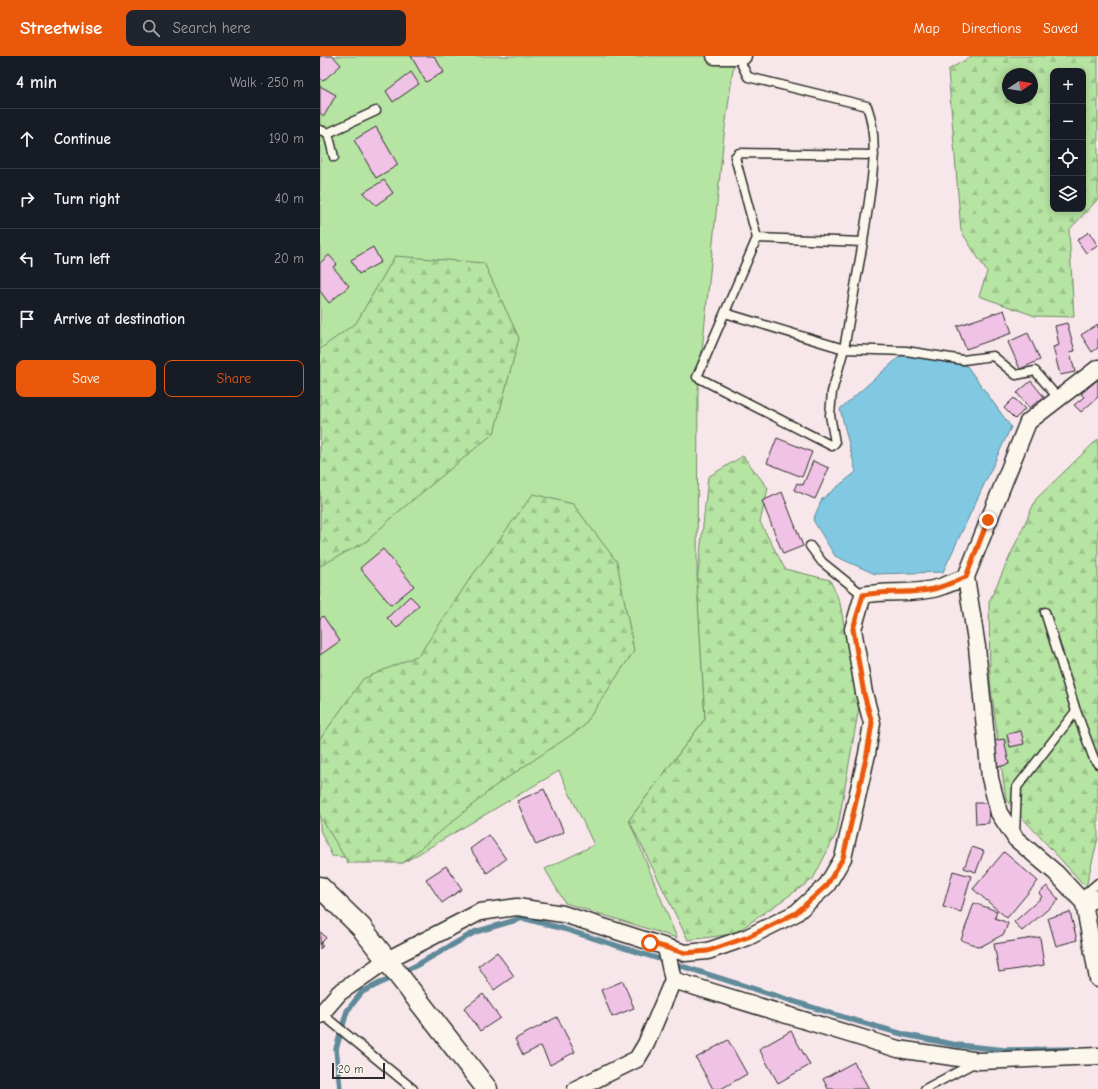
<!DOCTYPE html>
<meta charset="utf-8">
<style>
body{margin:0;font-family:"Comic Neue",sans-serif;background:#20242c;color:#f1f3f6}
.controls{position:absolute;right:12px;top:12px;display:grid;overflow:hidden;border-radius:8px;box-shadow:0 2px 10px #0003}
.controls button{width:36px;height:36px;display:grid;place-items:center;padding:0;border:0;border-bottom:1px solid #363941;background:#171b24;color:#f1f3f6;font:20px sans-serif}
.compass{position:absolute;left:682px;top:12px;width:36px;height:36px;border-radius:50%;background:#171b24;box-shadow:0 2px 10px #0003;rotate:78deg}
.scale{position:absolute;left:12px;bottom:10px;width:53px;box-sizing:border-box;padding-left:4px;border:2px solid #2b2b2b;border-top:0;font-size:11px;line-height:14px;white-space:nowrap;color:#2b2b2b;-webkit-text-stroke:3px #fbf7ec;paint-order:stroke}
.stop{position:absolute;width:12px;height:12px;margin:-9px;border:3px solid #ea580c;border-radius:50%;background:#fff}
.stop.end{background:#ea580c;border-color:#fff;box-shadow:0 1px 4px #0008}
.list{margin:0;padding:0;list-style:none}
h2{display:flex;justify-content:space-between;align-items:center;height:52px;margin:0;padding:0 16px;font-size:17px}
h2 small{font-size:13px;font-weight:400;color:#9ea1a6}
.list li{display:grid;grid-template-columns:26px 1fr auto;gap:12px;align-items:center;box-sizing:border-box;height:60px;padding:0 16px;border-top:1px solid #363941}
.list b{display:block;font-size:15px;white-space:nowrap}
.list em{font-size:13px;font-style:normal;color:#9ea1a6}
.actions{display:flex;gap:8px;padding:12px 16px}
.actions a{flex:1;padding:9px 0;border:1px solid #ea580c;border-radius:8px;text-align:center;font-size:14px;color:#ea580c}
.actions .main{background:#ea580c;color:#fff}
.icon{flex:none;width:22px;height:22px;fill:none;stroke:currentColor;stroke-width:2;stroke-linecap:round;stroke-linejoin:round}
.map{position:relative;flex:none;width:778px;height:1033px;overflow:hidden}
header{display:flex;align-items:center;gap:24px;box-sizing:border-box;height:56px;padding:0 20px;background:#ea580c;color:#fff}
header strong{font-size:19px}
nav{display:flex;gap:22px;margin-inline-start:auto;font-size:14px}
.search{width:280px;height:36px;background:#20242c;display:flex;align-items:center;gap:10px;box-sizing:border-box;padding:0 14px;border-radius:8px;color:#9ea1a6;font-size:15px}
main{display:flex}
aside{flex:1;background:#171b24}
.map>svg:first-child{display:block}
</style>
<header>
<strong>Streetwise</strong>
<div class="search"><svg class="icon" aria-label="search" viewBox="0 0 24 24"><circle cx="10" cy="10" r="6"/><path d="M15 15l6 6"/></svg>Search here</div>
<nav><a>Map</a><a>Directions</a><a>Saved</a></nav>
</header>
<main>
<aside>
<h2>4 min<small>Walk · 250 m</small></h2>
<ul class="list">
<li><svg class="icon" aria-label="ahead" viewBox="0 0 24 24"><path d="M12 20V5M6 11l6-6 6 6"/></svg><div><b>Continue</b></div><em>190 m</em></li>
<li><svg class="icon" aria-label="right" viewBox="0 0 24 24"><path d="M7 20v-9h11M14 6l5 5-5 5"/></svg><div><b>Turn right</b></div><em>40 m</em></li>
<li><svg class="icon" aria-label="left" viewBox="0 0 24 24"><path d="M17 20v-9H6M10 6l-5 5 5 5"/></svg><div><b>Turn left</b></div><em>20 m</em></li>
<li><svg class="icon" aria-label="arrive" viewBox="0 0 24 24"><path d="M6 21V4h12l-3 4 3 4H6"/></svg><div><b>Arrive at destination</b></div></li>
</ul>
<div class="actions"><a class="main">Save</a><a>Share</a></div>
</aside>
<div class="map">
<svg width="778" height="1033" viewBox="0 0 778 1033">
<defs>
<pattern id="forest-firs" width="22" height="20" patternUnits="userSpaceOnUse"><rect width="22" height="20" fill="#b6e4a2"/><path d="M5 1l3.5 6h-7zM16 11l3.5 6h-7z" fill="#9dc48c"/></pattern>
</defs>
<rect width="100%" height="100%" fill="#f8e7ea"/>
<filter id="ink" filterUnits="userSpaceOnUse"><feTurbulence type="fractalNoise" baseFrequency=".025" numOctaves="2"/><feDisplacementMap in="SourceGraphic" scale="8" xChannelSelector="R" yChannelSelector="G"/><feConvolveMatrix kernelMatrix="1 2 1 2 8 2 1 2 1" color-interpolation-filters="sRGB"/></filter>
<g filter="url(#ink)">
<path fill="#b6e4a2" stroke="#708866" d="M0,0H415L404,79L378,334L377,517L385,663L309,764L357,882L245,847L225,813L274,789L239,715L83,807L12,800L0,774Z"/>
<path fill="url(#forest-firs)" stroke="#708866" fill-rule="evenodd" d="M652,0H778V143L749,174L754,261L715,260L659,240L667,216L641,175L628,14ZM733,15H763V153H733ZM688,18H712V42H688Z
M75,200L164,207L199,282L174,377L77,457L47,485L0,510V293L36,267Z
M778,383V782L766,831L686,744L670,625L669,546L716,443Z
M423,400L448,432L440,466L465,513L510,524L520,547L539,651L517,776L493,823L414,878L368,884L309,764L385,663L377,527L388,421Z
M213,438L253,448L297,506L314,595L263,671L175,730L83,807H28L0,760V683L43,623L99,599L149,524Z"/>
<path fill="#81c9e2" stroke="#5f8a99" d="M586,295L647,310L691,371L623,516L555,518L515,500L493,464L502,443L536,416L520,353Z"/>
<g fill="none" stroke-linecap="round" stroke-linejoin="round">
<path stroke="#5f8a99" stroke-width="5.5" d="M20,1033L16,993L27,955L42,936L97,909L155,876L203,862L244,873L533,964L586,979L637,989L685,994L754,993"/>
</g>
<path fill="#f0c2e5" stroke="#2b2b2b" d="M0,0H13L21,9L3,25L0,22Z
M91,0H114L124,16L106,26Z
M91,16L99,28L73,46L66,35Z
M0,30L16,39L4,60L0,57Z
M56,71L78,109L56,122L34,84Z
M64,124L73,137L56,149L43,137Z
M769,176L778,190L766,197L757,184Z
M53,191L61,206L39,218L31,204Z
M9,199L17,208L13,211L29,230L9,247L0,235V207Z
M684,254L692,277L646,293L637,270Z
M747,267L755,295L750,296L755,316L740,319L733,291L739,289L735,270Z
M778,268V292L772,296L761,279Z
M708,277L720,304L700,313L688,286Z
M778,323V341L761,356L754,349L764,341L761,338Z
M711,325L724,341L709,352L697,337Z
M694,342L705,353L695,363L684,352Z
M457,382L492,396L482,421L447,407Z
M493,405L509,412L495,443L474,434L477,427L483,429Z
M462,436L483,490L463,498L442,445Z
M63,493L94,530L71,549L40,512Z
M90,540L99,549L77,572L67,562Z
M3,560L20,585L0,599V563Z
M701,675L704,688L690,691L687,678Z
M684,683L689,708L678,711L673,685Z
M224,733L244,776L216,789L197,745Z
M655,747H668L669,767L656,768Z
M169,779L186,803L167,817L150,793Z
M652,791L664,795L656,816L644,812Z
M684,796L718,825L687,862L653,833Z
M126,810L142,833L122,847L106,823Z
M633,815L651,820L641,856L623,851Z
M727,830L739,844L702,875L694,866L722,841L719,837Z
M654,847L677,855L675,862L688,867L684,878L660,891L641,884Z
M750,856L757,884L736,890L728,862Z
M0,875L6,882L0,888L3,890L0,893Z
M720,881L724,909L679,916L674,888Z
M177,896L194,920L174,934L158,910Z
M303,925L314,952L292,961L281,934Z
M163,938L180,962L160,975L144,952Z
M237,961L255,996L230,1009L221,990L203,999L195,983Z
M471,975L490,1009L458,1027L439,993Z
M408,984L427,1018L401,1033H393L376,1002Z
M534,1006L549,1033H508L503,1023Z"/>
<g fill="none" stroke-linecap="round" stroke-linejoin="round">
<g stroke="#2b2b2b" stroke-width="11">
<path id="service" d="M418,1L428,21L547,50C562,91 548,144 543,186
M0,74L8,77L56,55
M8,77L14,101
M437,182L415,101L419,97L554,99
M405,257L524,293L543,186L437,182L377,321L512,390L515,387L510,359L512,336L524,293L586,295L643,304L673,300L696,319L715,315L739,343
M490,490L502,506L543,539
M725,556L756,655L774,703L778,708
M695,777L697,731L756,655
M759,843L778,827
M2,958L93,1033
M605,1033L656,1006"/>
</g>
<g stroke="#2b2b2b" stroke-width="19">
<path id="minor" d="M395,0H423
M778,312L708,366L646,521L657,591L670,722L679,757L696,783L736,817L764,847L778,923
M764,847L778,842
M353,924L578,993L659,1005L778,1000
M0,959L19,937L67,904L160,856L197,851L243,858L365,897L388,895L428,881L476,857L507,829L523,802L547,698L552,667L544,637L533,573L543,539C567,534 593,539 617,532C627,529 636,525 646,521
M256,1033L317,1003L326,988L353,924L346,892"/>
</g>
<g stroke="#2b2b2b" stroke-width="23">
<path id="tertiary" d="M0,831L41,871L167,1033"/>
</g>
<use href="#service" stroke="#fbf7ec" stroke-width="8"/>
<use href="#minor" stroke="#fbf7ec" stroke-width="16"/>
<use href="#tertiary" stroke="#fbf7ec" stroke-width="20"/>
</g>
</g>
<g fill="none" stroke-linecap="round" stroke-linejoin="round" filter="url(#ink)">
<path stroke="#ea580c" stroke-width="5" d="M330,887L365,897L388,895L428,881L476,857L507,829L523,802L547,698L552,667L544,638L533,573L543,539C567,534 593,539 617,532C627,529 636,525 646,521L668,464"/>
</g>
</svg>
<div class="controls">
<button>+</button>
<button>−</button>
<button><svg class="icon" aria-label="locate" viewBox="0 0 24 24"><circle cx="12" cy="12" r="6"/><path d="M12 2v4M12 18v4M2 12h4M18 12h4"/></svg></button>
<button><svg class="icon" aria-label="layers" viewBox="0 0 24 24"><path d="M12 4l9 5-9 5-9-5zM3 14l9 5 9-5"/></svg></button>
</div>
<svg class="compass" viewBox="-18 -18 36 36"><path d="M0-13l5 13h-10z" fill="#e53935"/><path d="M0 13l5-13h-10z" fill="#9ea1a6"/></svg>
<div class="scale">20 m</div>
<div class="stop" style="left:330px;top:887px"></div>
<div class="stop end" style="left:668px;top:464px"></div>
</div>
</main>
